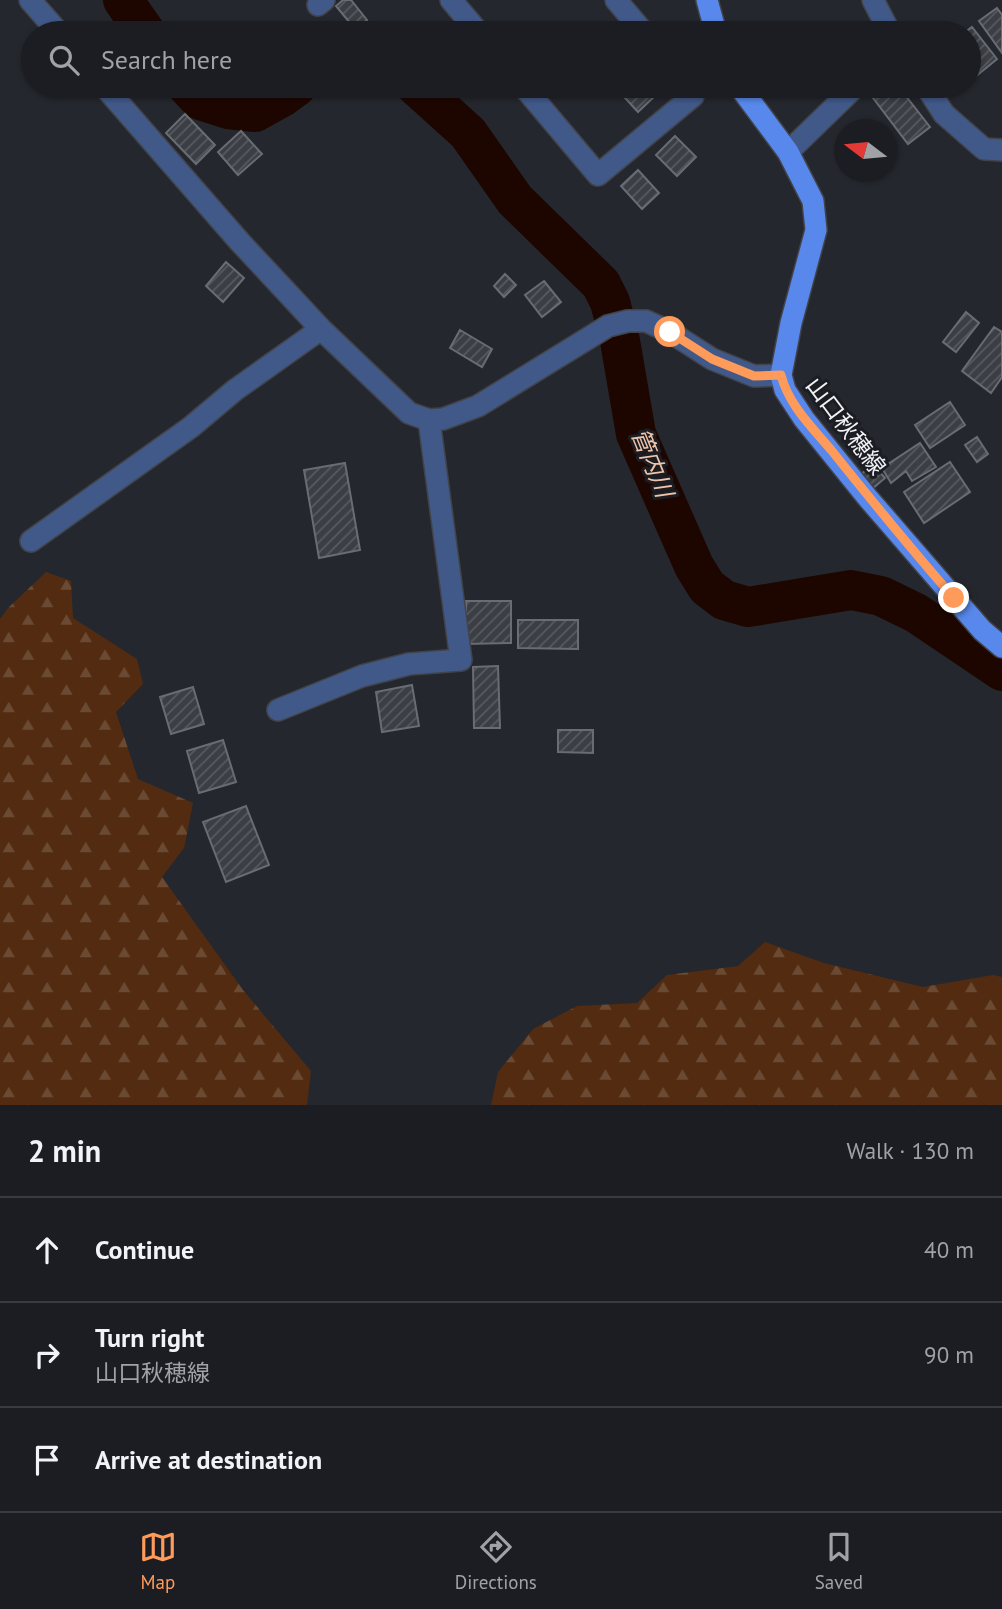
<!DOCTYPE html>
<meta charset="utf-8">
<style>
body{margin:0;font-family:"PT Sans","Noto Sans JP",sans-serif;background:#282a2f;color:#f1f3f6}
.compass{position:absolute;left:834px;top:119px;width:63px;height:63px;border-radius:50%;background:#1b1d22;box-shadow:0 2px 5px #0004;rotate:286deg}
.stop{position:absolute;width:21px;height:21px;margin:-16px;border:5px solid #ff9b5a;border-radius:50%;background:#fff}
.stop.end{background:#ff9b5a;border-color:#fff;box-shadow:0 2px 7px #0008}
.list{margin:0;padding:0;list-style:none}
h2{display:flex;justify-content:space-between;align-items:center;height:91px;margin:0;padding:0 28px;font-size:30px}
h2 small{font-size:23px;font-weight:400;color:#a0a2a5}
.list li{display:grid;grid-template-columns:46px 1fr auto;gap:21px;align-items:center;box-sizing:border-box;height:105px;padding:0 28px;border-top:2px solid #393b40}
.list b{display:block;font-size:26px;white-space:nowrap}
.list p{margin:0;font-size:23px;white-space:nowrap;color:#a0a2a5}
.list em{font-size:23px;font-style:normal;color:#a0a2a5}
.icon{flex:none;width:38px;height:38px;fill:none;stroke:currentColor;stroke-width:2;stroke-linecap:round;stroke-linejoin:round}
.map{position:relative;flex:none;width:1002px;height:1105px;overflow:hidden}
.search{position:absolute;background:#1b1d22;box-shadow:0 2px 5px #0004;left:21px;right:21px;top:21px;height:77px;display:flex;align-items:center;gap:18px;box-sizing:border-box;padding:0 24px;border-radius:38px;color:#a0a2a5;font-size:26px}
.sheet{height:406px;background:#1b1d22}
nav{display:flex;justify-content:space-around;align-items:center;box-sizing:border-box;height:98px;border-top:2px solid #393b40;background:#1b1d22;font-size:19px;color:#a0a2a5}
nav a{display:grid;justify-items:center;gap:4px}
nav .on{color:#ff9b5a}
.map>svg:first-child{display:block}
</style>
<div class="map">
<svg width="1002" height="1105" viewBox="0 0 1002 1105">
<defs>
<pattern id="forest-firs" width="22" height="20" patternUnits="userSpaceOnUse" patternTransform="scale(1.75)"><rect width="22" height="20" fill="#522b10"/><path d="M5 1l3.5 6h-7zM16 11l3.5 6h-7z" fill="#6b4a33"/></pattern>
<pattern id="building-hatch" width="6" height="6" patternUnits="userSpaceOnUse" patternTransform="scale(1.75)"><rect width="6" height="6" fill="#3b3e44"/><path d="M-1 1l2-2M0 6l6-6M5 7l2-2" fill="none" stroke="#585a60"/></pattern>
</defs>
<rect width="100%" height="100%" fill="#24272d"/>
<path fill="url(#forest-firs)" d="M46,572L71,581L73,618L137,659L143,684L116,712L138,779L193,803L184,848L162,877L243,990L311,1071L307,1105H0V619L8,608Z
M765,942L824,963L923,987L993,975L1002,977V1105H491L498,1072L533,1029L577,1006L637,1003L667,975L738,966Z"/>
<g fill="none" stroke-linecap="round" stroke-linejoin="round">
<path stroke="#1e0600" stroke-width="40" d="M123,0L146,33
M187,86L200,100L228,109L255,112L282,97L297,86
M416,86L468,133L515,200L601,284L610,302L620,341L636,434L694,566L707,587L724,600L748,607L851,590L881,596L916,613L1002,671"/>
</g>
<path fill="url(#building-hatch)" stroke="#686c73" stroke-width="2" d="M343,0H351L367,20L355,29L336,6Z
M997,8L1002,15V53L979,21Z
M972,27L997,59L969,82V33H964Z
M616,86H650L657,94L638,112L615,87Z
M872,86H898L930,127L908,144L867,90Z
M185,114L215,145L196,164L166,133Z
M241,131L262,154L238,175L218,152Z
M675,136L696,157L677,176L656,155Z
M638,170L659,193L642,209L621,186Z
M226,262L244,278L223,302L206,286Z
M505,274L516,285L504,297L494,286Z
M544,281L561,302L542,317L525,295Z
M966,312L979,323L956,352L943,342Z
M994,327L1002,332V377L991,393L962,371Z
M460,330L492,349L482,367L450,348Z
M950,402L965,425L930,448L915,425Z
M977,437L988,454L977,462L965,445Z
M920,443L936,467L912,481L906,471L891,483L882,468Z
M950,462L970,492L924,523L904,492Z
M345,463L360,550L319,558L304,470Z
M873,465L885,478L872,489L860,475Z
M466,601H511V643L466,644Z
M518,620H578V649L518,648Z
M498,666L500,728H474L473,667Z
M412,685L419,726L382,732L376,692Z
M193,687L204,724L171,734L160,697Z
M558,730H593V753L558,752Z
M223,740L236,782L199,793L187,751Z
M246,806L269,865L226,882L203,822Z"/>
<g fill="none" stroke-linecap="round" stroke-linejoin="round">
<g stroke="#414349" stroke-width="24">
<path id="minor" d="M30,0L59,33
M451,0L479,33
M616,0L644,33
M873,0L890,33
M318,5L324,0
M104,86L239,241L321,329L409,413L429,420L443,419L478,406L608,326L628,321H646L670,332L712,359L754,376L781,375
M523,86L598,175L693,96
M926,86L944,114L984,149L1002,150
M788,152L856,86
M31,541L191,427L235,390L321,329
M278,710L362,676L409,664L461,660L429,420"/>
</g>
<g stroke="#414349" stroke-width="24">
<path id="major" d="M707,0L716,33
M739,86L788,152L813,201L816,230L791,323L781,375L785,390L804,419L867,497L982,630L1002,647"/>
</g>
<use href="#minor" stroke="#415989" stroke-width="21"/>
<use href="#major" stroke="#5888eb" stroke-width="21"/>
</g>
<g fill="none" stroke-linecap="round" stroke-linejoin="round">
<path stroke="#ff9b5a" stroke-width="9" d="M670,332L712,359L754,376L781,375C789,406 813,428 832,451C872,501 912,550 954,598"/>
</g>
<g text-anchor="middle" stroke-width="6" stroke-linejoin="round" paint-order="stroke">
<g font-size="23" fill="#f0f2f6" stroke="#1b1d23">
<text transform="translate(846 426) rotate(53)" y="8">山口秋穂線</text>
</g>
<g font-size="24" font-style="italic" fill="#f0c4aa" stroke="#1b1d23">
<text transform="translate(652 463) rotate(68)" y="8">管内川</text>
</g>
</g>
</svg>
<svg class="compass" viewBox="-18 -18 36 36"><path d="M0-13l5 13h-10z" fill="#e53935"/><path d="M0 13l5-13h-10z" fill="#a0a2a5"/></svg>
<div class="stop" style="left:670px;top:332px"></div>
<div class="stop end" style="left:954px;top:598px"></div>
<div class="search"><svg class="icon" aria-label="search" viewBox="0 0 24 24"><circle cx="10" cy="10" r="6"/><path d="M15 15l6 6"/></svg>Search here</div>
</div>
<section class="sheet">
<h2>2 min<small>Walk · 130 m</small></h2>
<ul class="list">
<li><svg class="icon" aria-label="ahead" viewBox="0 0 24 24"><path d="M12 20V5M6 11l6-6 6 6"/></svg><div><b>Continue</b></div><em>40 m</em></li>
<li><svg class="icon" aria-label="right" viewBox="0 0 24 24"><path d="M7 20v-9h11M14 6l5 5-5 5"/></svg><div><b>Turn right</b><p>山口秋穂線</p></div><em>90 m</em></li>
<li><svg class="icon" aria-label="arrive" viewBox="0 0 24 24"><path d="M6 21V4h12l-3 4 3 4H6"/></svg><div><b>Arrive at destination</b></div></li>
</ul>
</section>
<nav>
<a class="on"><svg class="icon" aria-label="map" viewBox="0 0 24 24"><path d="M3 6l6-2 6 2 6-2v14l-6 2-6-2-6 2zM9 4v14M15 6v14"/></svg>Map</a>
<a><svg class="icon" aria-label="directions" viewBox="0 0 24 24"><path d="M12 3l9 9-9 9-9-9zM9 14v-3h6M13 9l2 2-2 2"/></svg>Directions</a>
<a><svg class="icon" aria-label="saved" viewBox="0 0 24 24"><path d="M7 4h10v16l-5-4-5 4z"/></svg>Saved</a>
</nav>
